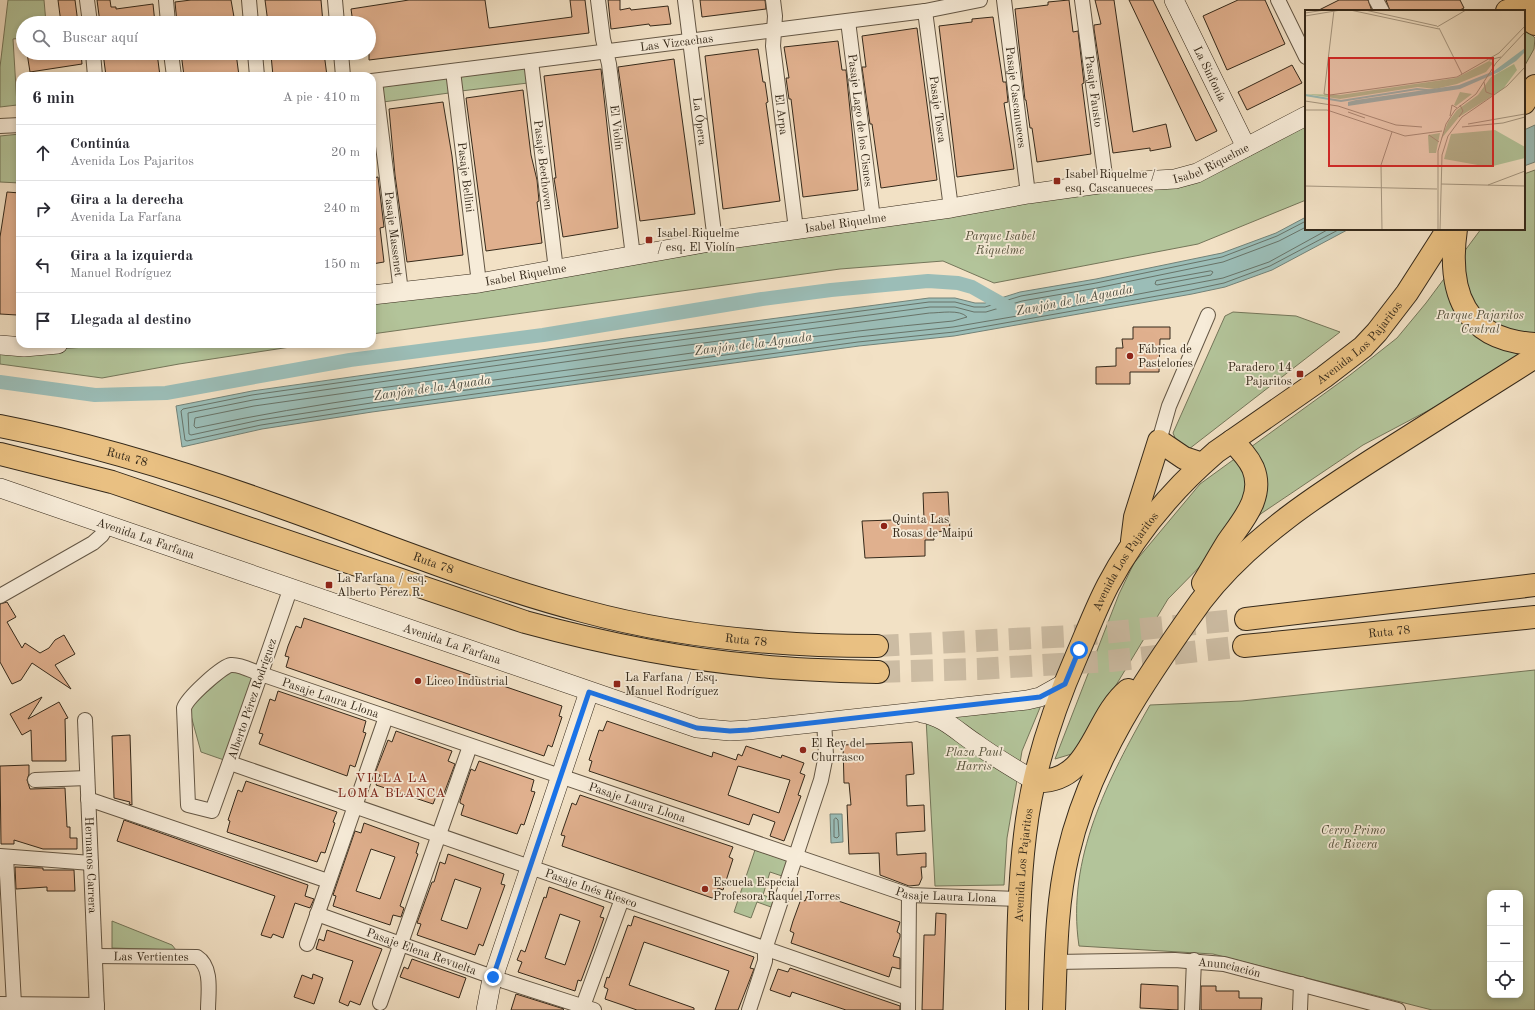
<!DOCTYPE html>
<html lang="es">
<meta charset="utf-8">
<style>
body{margin:0;font-family:"Old Standard TT",serif;background:#f2f2f3;color:#2b2b33}
.controls{position:absolute;right:12px;bottom:12px;display:grid;overflow:hidden;border-radius:8px;box-shadow:0 2px 6px #0003}
.controls button{width:36px;height:36px;display:grid;place-items:center;padding:0;border:0;border-bottom:1px solid #e1e1e2;background:#fff;color:#2b2b33;font:20px sans-serif}
.stop{position:absolute;width:12px;height:12px;margin:-9px;border:3px solid #1a73e8;border-radius:50%;background:#fff}
.stop.end{background:#1a73e8;border-color:#fff;box-shadow:0 1px 4px #0008}
.list{margin:0;padding:0;list-style:none}
h2{display:flex;justify-content:space-between;align-items:center;height:52px;margin:0;padding:0 16px;font-size:17px}
h2 small{font-size:13px;font-weight:400;color:#7c7c81}
.list li{display:grid;grid-template-columns:26px 1fr auto;gap:12px;align-items:center;box-sizing:border-box;height:56px;padding:0 16px;border-top:1px solid #e1e1e2}
.list b{display:block;font-size:15px;white-space:nowrap}
.list p{margin:0;font-size:13px;white-space:nowrap;color:#7c7c81}
.list em{font-size:13px;font-style:normal;color:#7c7c81}
.icon{flex:none;width:22px;height:22px;fill:none;stroke:currentColor;stroke-width:2;stroke-linecap:round;stroke-linejoin:round}
.map{position:relative;flex:none;width:1535px;height:1010px;overflow:hidden}
.search{position:absolute;background:#fff;box-shadow:0 2px 6px #0003;left:16px;top:16px;width:360px;height:44px;display:flex;align-items:center;gap:10px;box-sizing:border-box;padding:0 14px;border-radius:22px;color:#7c7c81;font-size:15px}
.panel{position:absolute;background:#fff;box-shadow:0 2px 6px #0003;left:16px;top:72px;width:360px;height:276px;border-radius:12px}
.map>svg:first-child{display:block}
</style>
<div class="map">
<svg width="1535" height="1010" viewBox="0 0 1535 1010">
<rect width="100%" height="100%" fill="#f2e1c5"/>
<filter id="stains"><feTurbulence type="fractalNoise" baseFrequency=".005" numOctaves="4"/><feColorMatrix values="0 0 0 0 .2 0 0 0 0 .09 0 0 0 0 .02 0 0 0 .5 -.17"/></filter>
<radialGradient id="worn" r=".72"><stop offset=".6" stop-color="#630" stop-opacity="0"/><stop offset="1" stop-color="#630" stop-opacity=".3"/></radialGradient>
<path fill="#b3c49a" stroke="#74765a" fill-rule="evenodd" d="M8,0H44L46,23H23V38L13,39L17,105L0,107V67Z
M1524,27L1535,38L1534,49L1524,67Z
M526,68L528,83L461,91L459,77Z
M447,78L449,93L383,102L381,87Z
M1306,125V200L1198,244L994,283L943,261L840,269L372,334V303L577,274L851,227L1105,192L1189,185Z
M20,134V183L0,182V136Z
M1535,170V354L1363,445L1262,513L1217,549L1168,599L1075,753L1055,759L1119,594L1134,563L1200,484L1350,375L1397,338L1426,303L1481,229H1524V174Z
M1233,312L1296,316L1340,332L1189,449L1178,445L1173,433L1225,316Z
M121,344H310L179,364L102,378L0,364V350L36,351Z
M232,670L253,677L224,760L201,752L190,712L191,706Z
M1535,670V1010H1432L1213,954L1079,946C1066,859 1108,779 1150,705L1242,701ZM1490,893H1520V995H1490Z
M1044,698L1022,751L1007,838L1004,885L935,886L926,718Z
M755,850L791,862L785,877L770,872L763,895L774,899L771,907L757,902L751,918L734,912Z
M112,921L172,945L176,950L112,948Z"/>
<path fill="#9bbdb7" stroke="#728278" d="M1535,125V162L1524,166V130Z
M1306,217V229H1349L1272,270L1225,287L1192,294L954,336L859,346L372,412L262,429L182,447L176,406L252,391L626,338L929,298H955L975,303H985L1020,292L1096,279L1222,253L1276,233Z
M830,814H842L843,842L831,843Z"/>
<g fill="none" stroke-linecap="round" stroke-linejoin="round">
<path stroke="#687368" stroke-width="1" d="M1306,221L1277,236L1222,257L1096,283L1021,296L985,307H974L955,302H929L627,342L252,395L183,409L181,411L185,440L187,441L261,425L372,408L858,342L954,332L1191,290L1224,283L1270,266L1340,229
M1306,227L1279,241L1223,262L1097,288L1022,301L986,312H974L955,307H930L627,347L253,400L188,413L189,434L191,435L260,420L371,403L858,337L953,327L1070,307L1223,278L1269,262L1329,229
M1211,271L1213,272L1211,275L1157,285L1155,284L1156,281Z
M930,313C940,313 960,309 967,317L953,321C821,333 691,354 560,371C439,388 316,402 196,428L194,426L195,418L254,406L628,353Z
M836,818L838,820L839,836L837,838L834,837V820Z"/>
<path stroke="#9bbdb7" stroke-width="14" d="M0,382L95,395L166,393L350,360L543,335L762,299L831,290L928,281L958,283L972,287L1011,309"/>
</g>
<path fill="#e0b08e" stroke="#35291a" fill-rule="evenodd" d="M58,0H75L78,23H61Z
M97,0H110L111,7H116V9L153,4L155,23H100Z
M191,0H231L234,17L177,23L175,2Z
M265,0H321L323,23H268Z
M409,0H485L489,28L572,17L570,0H585L589,33L369,60V23H353L351,9Z
M608,0H620V10L630,8L631,10L668,6L671,24L650,26L649,24L611,29Z
M700,0H765L766,9L702,17Z
M1069,0L1073,32L1078,31L1084,83L1082,84L1091,154L1037,162L1032,128H1030L1026,100H1025L1015,9L1048,5V2Z
M1095,0H1114L1133,132L1166,124L1171,147L1150,151V148L1113,153L1094,29V25L1101,24Z
M1129,0H1153L1217,131L1196,141Z
M1238,0H1265L1285,44L1227,70L1203,16Z
M1339,0H1368L1372,11H1317Z
M1386,0H1460L1464,8L1458,11H1390Z
M993,17L1003,82H1006L1008,102L1004,103L1014,169L957,177L939,26L972,22V19Z
M917,28L937,180L881,188L872,124H870L862,67H866L862,36Z
M838,41L842,70H846L858,190L803,197L791,99H789L786,78H789L784,47Z
M758,49L763,82H765L768,102L766,103L780,201L723,209L705,56Z
M27,53H81L82,64L30,72Z
M103,53H157L160,76H106Z
M181,53H236L239,76H184Z
M288,53H324L327,76H273L271,55Z
M674,59L695,214L640,221L618,67Z
M1292,65L1302,83L1247,110L1238,92Z
M601,69L618,228L563,237L554,178H556L544,76Z
M523,90L531,155L537,180L539,201L537,202L542,243L486,251L466,98Z
M443,102L452,156L463,255L407,262L395,175L389,109Z
M378,177L384,227L380,228L384,262L372,264V178Z
M7,192L20,193V269L17,315L0,314V237Z
M1133,327H1170V339H1160L1159,372H1130V384H1096V367L1116,366V348H1123L1122,339H1133Z
M948,492L950,531L933,532L934,540H925V556L865,558L862,521L924,519L923,493Z
M7,602L16,617L7,622L22,648L25,643L40,653L49,648L55,640L64,635L75,654L55,665L71,689L32,663L21,680L12,684L0,662V604Z
M304,618L562,706L559,716L562,717L552,747L548,745L544,756L286,667L289,657L285,656L288,646L296,626L301,628Z
M278,691L366,721L363,732L366,733L355,767L350,765L347,776L259,744L263,734L259,733L270,699L275,701Z
M42,697L28,719L59,702L68,718L65,719L66,761H32L31,730L22,735L10,714Z
M607,721L712,757L713,752L736,760L738,754L742,756L746,746L781,758L782,755L804,763L800,773L805,775L798,795L801,796L784,841L770,836L775,822L753,814L749,825L589,771L592,761L589,760L599,730L603,731ZM738,766L790,780L779,813L728,795Z
M396,731L452,751L448,761L455,764L443,796L437,794L433,804L376,785L380,775L375,773L379,763L388,740L392,742Z
M130,735L131,766L132,805L129,804L130,802L114,798L112,736Z
M912,742L914,774L906,775L907,806L924,805L925,831L896,833L897,855L926,853V867H921L922,878L919,885L909,886L880,875L879,853L849,854L847,805H851L849,783H844L843,745Z
M479,761L534,780L531,791L535,792L524,825L521,824L517,834L461,815L464,805L460,803V801L471,769L475,771Z
M29,765V774L27,780L30,789L65,788L67,827H70V838H77V849H43L14,840V844H1L0,766Z
M246,781L337,812L333,822L335,823L325,853L321,852L317,862L227,832L230,821L228,820L238,790L242,792Z
M580,795L733,847L729,857L733,859L723,890L718,888L715,899L562,846L565,836L561,835L569,812L572,803L576,805Z
M124,820L308,885L305,896L314,899L310,908L295,903L283,938L273,934L271,938L261,935L275,896L117,841Z
M364,823L419,843L416,853L418,854L400,906L404,908L401,917L393,915L390,925L333,906L336,896L333,895L355,831L361,833ZM371,849L395,857L380,899L356,891Z
M448,854L504,874L501,884L505,885L483,946L479,944L475,955L417,935L421,924L417,923L432,882H434L440,862L445,864ZM455,879L481,888L467,929L441,920Z
M15,867L43,868V870H74L75,891H47V887L16,889Z
M549,887L604,907L600,917L604,918L593,949L581,981L578,980L575,991L518,972L522,962L517,960L521,950L525,952L544,897L546,898ZM560,914L580,921L565,965L545,958Z
M809,891L900,922L897,932L900,934V937L893,956L900,958V969L892,967L889,977L791,943L794,933L790,931L793,921L801,899L805,901Z
M936,913L946,914L943,1010H922L924,935H935Z
M634,916L754,957L750,968L754,969L738,1010H715L729,971L644,942L629,985L694,1008V1010H637L605,999L608,989L604,987L607,977L609,978L628,925L631,926Z
M327,930L382,949L360,1005L350,1001L348,1006L339,1002L353,961L316,949L319,939L324,941Z
M412,959L466,978L459,998L400,977L404,967L408,969Z
M790,968L900,1006V1010H846L792,992L790,997L770,990L778,969L788,972Z
M313,974L323,978L314,1004L294,997L302,975L312,979Z
M1141,984L1178,986V1010L1140,1008Z
M1201,986H1216V991H1239V998H1262L1261,1010H1201Z
M516,994L564,1009L563,1010H511Z"/>
<g fill="none" stroke-linecap="round" stroke-linejoin="round">
<path stroke="#ccbca3" stroke-width="22" stroke-dasharray="22 11" stroke-linecap="butt" d="M877,646L1072,636L1246,619
M878,672L978,669L1111,661L1244,646"/>
<g stroke="#645745" stroke-width="16">
<g id="street">
<path d="M87,0L90,23"/>
<path d="M166,0L168,23"/>
<path d="M249,0L251,23"/>
<path d="M335,0L337,23"/>
<path id="s1" d="M598,0L603,39L609,64L633,256"/>
<path id="s2" d="M685,0L715,241"/>
<path id="s3" d="M773,0L775,16L773,46L796,229"/>
<path id="s4" d="M1004,0L1028,194"/>
<path id="s5" d="M1082,0L1106,183"/>
<path d="M1278,0L1306,57"/>
<path d="M1376,0L1382,11"/>
<path id="s6" d="M925,11L951,208"/>
<path id="s7" d="M848,21L873,219"/>
<path d="M93,53L95,76"/>
<path d="M171,53L174,76"/>
<path d="M255,53L257,76"/>
<path d="M341,53L343,76"/>
<path id="s8" d="M531,61L556,270"/>
<path id="s9" d="M453,71L479,283"/>
<path id="s10" d="M372,81L925,11L980,0"/>
<path id="s11" d="M375,81L401,292"/>
<path d="M0,126L20,125"/>
<path d="M1159,441L1169,406L1208,315"/>
<path id="s12" d="M291,587C265,662 239,737 212,811L188,805L184,708C187,698 222,666 231,665C240,664 252,671 261,674L909,895L1020,899"/>
<path d="M0,596L93,543L102,535L108,525"/>
<path id="s13" d="M85,720L97,1010"/>
<path id="s14" d="M230,763L908,998"/>
<path d="M35,780L87,778"/>
<path d="M88,799L328,881"/>
<path d="M0,856L91,863"/>
<path d="M6,857L14,1004"/>
<path id="s15" d="M317,914L504,981L594,1010"/>
<path d="M307,944L386,717"/>
<path id="s16" d="M95,956L197,957C213,967 208,994 208,1010"/>
<path id="s17" d="M1056,962L1175,960L1224,964L1398,1010"/>
<path d="M380,1003L470,746"/>
<path d="M0,1004L97,1005"/>
<path d="M583,1006L622,899"/>
<path d="M749,1010L765,961V949L821,780L826,755L824,721"/>
<path d="M908,1010L909,895"/>
<path d="M1192,1010L1194,960"/>
<path d="M1300,1010L1301,984"/>
</g>
</g>
<g stroke="#35291a" stroke-width="20">
<g id="secondary">
<path id="s18" d="M1174,0L1246,147"/>
<path id="s19" d="M372,295L479,283L715,241L951,208L1028,194L1106,183L1175,179L1197,173L1306,116"/>
<path d="M0,345L24,347L58,344"/>
<path id="s20" d="M0,488L697,728L730,731L748,730L1027,700L1040,697L1065,683"/>
<path d="M922,713C943,716 958,732 975,743C994,757 1015,769 1035,781"/>
<path d="M486,1010L491,984L589,692"/>
</g>
</g>
<g stroke="#35291a" stroke-width="24">
<g id="primary">
<path d="M1507,11L1535,2"/>
<path d="M1524,17L1535,24"/>
<path d="M1524,103L1535,86"/>
<path d="M1456,229C1447,292 1464,340 1535,344"/>
<path d="M1132,541L1135,517L1159,441L1184,458L1202,464"/>
<path d="M1203,583C1211,570 1219,556 1227,543C1242,521 1265,497 1253,468C1248,457 1240,449 1232,441"/>
<path d="M1035,781C1092,784 1092,720 1128,690"/>
<path id="s21" d="M1017,1010C1018,952 1018,893 1025,835C1032,773 1052,712 1077,655C1087,632 1096,608 1108,585C1135,534 1173,489 1216,452L1324,377L1363,347L1377,332L1407,293L1448,229"/>
<path d="M1054,1010C1056,957 1056,905 1068,854C1090,759 1145,679 1201,601C1251,536 1323,491 1391,448C1439,418 1487,387 1535,357"/>
</g>
</g>
<g stroke="#35291a" stroke-width="24">
<g id="highway">
<path id="s22" d="M0,426C93,444 183,472 272,504C375,540 477,583 583,611C678,637 778,646 877,646"/>
<path d="M0,454L112,482L525,622C602,643 680,659 760,666C799,670 839,671 878,672"/>
<path d="M1246,619L1535,585"/>
<path id="s23" d="M1244,646L1535,617"/>
</g>
</g>
<use href="#street" stroke="#f7ecd9" stroke-width="14"/>
<use href="#secondary" stroke="#f7ecd9" stroke-width="19"/>
<use href="#primary" stroke="#e9c082" stroke-width="22"/>
<use href="#highway" stroke="#e9c082" stroke-width="22"/>
</g>
<g fill="none" stroke-linecap="round" stroke-linejoin="round">
<path stroke="#1a73e8" stroke-width="5" d="M493,977L589,692L697,728L730,731L748,730L1040,697L1065,684L1079,650"/>
</g>
<g fill="#8f2418" stroke="#f7ecd9" stroke-width="1.5">
<rect x="1053" y="177" width="8" height="8" rx="2"/>
<rect x="645" y="236" width="8" height="8" rx="2"/>
<circle cx="1130" cy="356" r="4"/>
<rect x="1296" y="370" width="8" height="8" rx="2"/>
<circle cx="884" cy="526" r="4"/>
<rect x="325" y="581" width="8" height="8" rx="2"/>
<circle cx="418" cy="681" r="4"/>
<rect x="613" y="680" width="8" height="8" rx="2"/>
<circle cx="803" cy="750" r="4"/>
<circle cx="705" cy="889" r="4"/>
</g>
<g text-anchor="middle" stroke-width="3.5" stroke-linejoin="round" paint-order="stroke">
<g font-size="12" fill="#35291a" stroke="#f7ecd9">
<text dy="4" stroke="none"><textPath href="#s10" startOffset="307">Las Vizcachas</textPath></text>
<text dy="4" stroke="none"><textPath href="#s18" startOffset="82">La Sinfonía</textPath></text>
<text dy="4" stroke="none"><textPath href="#s5" startOffset="92">Pasaje Fausto</textPath></text>
<text dy="4" stroke="none"><textPath href="#s4" startOffset="98">Pasaje Cascanueces</textPath></text>
<text dy="4" stroke="none"><textPath href="#s6" startOffset="99">Pasaje Tosca</textPath></text>
<text dy="4" stroke="none"><textPath href="#s3" startOffset="115">El Arpa</textPath></text>
<text dy="4" stroke="none"><textPath href="#s7" startOffset="100">Pasaje Lago de los Cisnes</textPath></text>
<text dy="4" stroke="none"><textPath href="#s2" startOffset="122">La Ópera</textPath></text>
<text dy="4" stroke="none"><textPath href="#s1" startOffset="129">El Violín</textPath></text>
<text dy="4" stroke="none"><textPath href="#s19" startOffset="851">Isabel Riquelme</textPath></text>
<text dy="4" stroke="none"><textPath href="#s8" startOffset="105">Pasaje Beethoven</textPath></text>
<text dy="4" stroke="none"><textPath href="#s9" startOffset="107">Pasaje Bellini</textPath></text>
<text dy="4" stroke="none"><textPath href="#s19" startOffset="479">Isabel Riquelme</textPath></text>
<text dy="4" stroke="none"><textPath href="#s11" startOffset="154">Pasaje Massenet</textPath></text>
<text dy="4" stroke="none"><textPath href="#s19" startOffset="155">Isabel Riquelme</textPath></text>
<text dy="4" stroke="none"><textPath href="#s21" startOffset="793">Avenida Los Pajaritos</textPath></text>
<text dy="4" stroke="none"><textPath href="#s22" startOffset="131">Ruta 78</textPath></text>
<text dy="4" stroke="none"><textPath href="#s20" startOffset="154">Avenida La Farfana</textPath></text>
<text dy="4" stroke="none"><textPath href="#s21" startOffset="469">Avenida Los Pajaritos</textPath></text>
<text dy="4" stroke="none"><textPath href="#s22" startOffset="455">Ruta 78</textPath></text>
<text dy="4" stroke="none"><textPath href="#s23" startOffset="146">Ruta 78</textPath></text>
<text dy="4" stroke="none"><textPath href="#s22" startOffset="778">Ruta 78</textPath></text>
<text dy="4" stroke="none"><textPath href="#s20" startOffset="478">Avenida La Farfana</textPath></text>
<text dy="4" stroke="none"><textPath href="#s12" startOffset="529">Pasaje Laura Llona</textPath></text>
<text transform="translate(252 699) rotate(-71)" y="4">Alberto Pérez Rodríguez</text>
<text dy="4" stroke="none"><textPath href="#s12" startOffset="853">Pasaje Laura Llona</textPath></text>
<text dy="4" stroke="none"><textPath href="#s13" startOffset="145">Hermanos Carrera</textPath></text>
<text dy="4" stroke="none"><textPath href="#s21" startOffset="145">Avenida Los Pajaritos</textPath></text>
<text dy="4" stroke="none"><textPath href="#s14" startOffset="382">Pasaje Inés Riesco</textPath></text>
<text dy="4" stroke="none"><textPath href="#s12" startOffset="1177">Pasaje Laura Llona</textPath></text>
<text dy="4" stroke="none"><textPath href="#s15" startOffset="111">Pasaje Elena Revuelta</textPath></text>
<text dy="4" stroke="none"><textPath href="#s16" startOffset="56">Las Vertientes</textPath></text>
<text dy="4" stroke="none"><textPath href="#s17" startOffset="174">Anunciación</textPath></text>
</g>
<g font-size="12" fill="#35291a" stroke="#f7ecd9" text-anchor="start">
<text x="1065" y="178">Isabel Riquelme /<tspan x="1065" dy="14">esq. Cascanueces</tspan></text>
<text x="657" y="237">Isabel Riquelme<tspan x="657" dy="14">/ esq. El Violín</tspan></text>
<text x="1138" y="353">Fábrica de<tspan x="1138" dy="14">Pastelones</tspan></text>
<text x="1292" y="371" text-anchor="end">Paradero 14<tspan x="1292" dy="14">Pajaritos</tspan></text>
<text x="892" y="523">Quinta Las<tspan x="892" dy="14">Rosas de Maipú</tspan></text>
<text x="337" y="582">La Farfana / esq.<tspan x="337" dy="14">Alberto Pérez R.</tspan></text>
<text x="625" y="681">La Farfana / Esq.<tspan x="625" dy="14">Manuel Rodríguez</tspan></text>
<text x="426" y="685">Liceo Industrial</text>
<text x="811" y="747">El Rey del<tspan x="811" dy="14">Churrasco</tspan></text>
<text x="713" y="886">Escuela Especial<tspan x="713" dy="14">Profesora Raquel Torres</tspan></text>
</g>
<g font-size="12" font-style="italic" fill="#54503a" stroke="#f7ecd9">
<text x="1000" y="240">Parque Isabel<tspan x="1000" dy="14">Riquelme</tspan></text>
<text x="1480" y="319">Parque Pajaritos<tspan x="1480" dy="14">Central</tspan></text>
<text x="974" y="756">Plaza Paul<tspan x="974" dy="14">Harris</tspan></text>
<text x="1353" y="834">Cerro Primo<tspan x="1353" dy="14">de Rivera</tspan></text>
</g>
<g font-size="13" font-style="italic" fill="#4e4e41" stroke="#f7ecd9">
<text transform="translate(1074 299) rotate(-11)" y="5">Zanjón de la Aguada</text>
<text transform="translate(753 343) rotate(-7)" y="5">Zanjón de la Aguada</text>
<text transform="translate(432 387) rotate(-8)" y="5">Zanjón de la Aguada</text>
</g>
<g font-size="13" letter-spacing="1" fill="#7a1f14" stroke="#f7ecd9">
<text x="392" y="782">VILLA LA<tspan x="392" dy="15">LOMA BLANCA</tspan></text>
</g>
</g>
<g transform="translate(1305 10)">
<rect width="220" height="220" fill="#f2e1c5"/>
<path d="M184,51L188,53L181,62L152,74L130,79L113,77L35,89L1,84L35,85L151,68ZM209,54L212,60L198,79L154,107L136,129L143,112L152,100L173,85L186,67ZM155,82L167,84L151,96L149,95ZM190,120L220,137V148L184,157L139,149L146,124ZM135,123L131,143H124L123,125Z" fill="#b3c49a"/>
<path d="M220,38V42L211,51L194,62L155,79L43,96V92L51,90L154,75L189,61Z" fill="#9bbdb7"/>
<path fill="none" stroke="#9bbdb7" stroke-width="2" d="M0,85L36,91L112,79L131,81"/>
<path fill="none" stroke="#a69781" stroke-width="1" d="M29,0L19,84L25,85L152,67L194,43L220,16M45,0L134,19M60,0L132,16M0,3L20,0M0,6L36,0M132,17L161,0M134,18L157,64M184,50L196,47M179,72L181,82L189,85M0,91L33,96L91,115L117,117M0,100H22L100,126L137,121M43,102L60,108M145,106L147,95L152,98M154,107L158,101L155,95M163,114L220,104M157,117L198,113L220,107M124,125L134,132M136,174L220,176M183,175L220,161M0,176L132,179M77,220L76,155L87,122M133,220V141L141,114L150,100L171,84L191,53L220,22M135,220L137,145L143,126L157,107L202,76L220,57"/>
<path fill="#d62828" fill-opacity="0.15" stroke="#d62828" stroke-width="2" d="M24,48H188V156H24Z"/>
<rect width="220" height="220" fill="none" stroke="#35291a" stroke-width="2"/>
</g>
<rect width="100%" height="100%" filter="url(#stains)"/>
<rect width="100%" height="100%" fill="url(#worn)"/>
</svg>
<div class="controls">
<button>+</button>
<button>−</button>
<button><svg class="icon" aria-label="locate" viewBox="0 0 24 24"><circle cx="12" cy="12" r="6"/><path d="M12 2v4M12 18v4M2 12h4M18 12h4"/></svg></button>
</div>
<div class="stop" style="left:1079px;top:650px"></div>
<div class="stop end" style="left:493px;top:977px"></div>
<div class="search"><svg class="icon" aria-label="search" viewBox="0 0 24 24"><circle cx="10" cy="10" r="6"/><path d="M15 15l6 6"/></svg>Buscar aquí</div>
<section class="panel">
<h2>6 min<small>A pie · 410 m</small></h2>
<ul class="list">
<li><svg class="icon" aria-label="ahead" viewBox="0 0 24 24"><path d="M12 20V5M6 11l6-6 6 6"/></svg><div><b>Continúa</b><p>Avenida Los Pajaritos</p></div><em>20 m</em></li>
<li><svg class="icon" aria-label="right" viewBox="0 0 24 24"><path d="M7 20v-9h11M14 6l5 5-5 5"/></svg><div><b>Gira a la derecha</b><p>Avenida La Farfana</p></div><em>240 m</em></li>
<li><svg class="icon" aria-label="left" viewBox="0 0 24 24"><path d="M17 20v-9H6M10 6l-5 5 5 5"/></svg><div><b>Gira a la izquierda</b><p>Manuel Rodríguez</p></div><em>150 m</em></li>
<li><svg class="icon" aria-label="arrive" viewBox="0 0 24 24"><path d="M6 21V4h12l-3 4 3 4H6"/></svg><div><b>Llegada al destino</b></div></li>
</ul>
</section>
</div>
